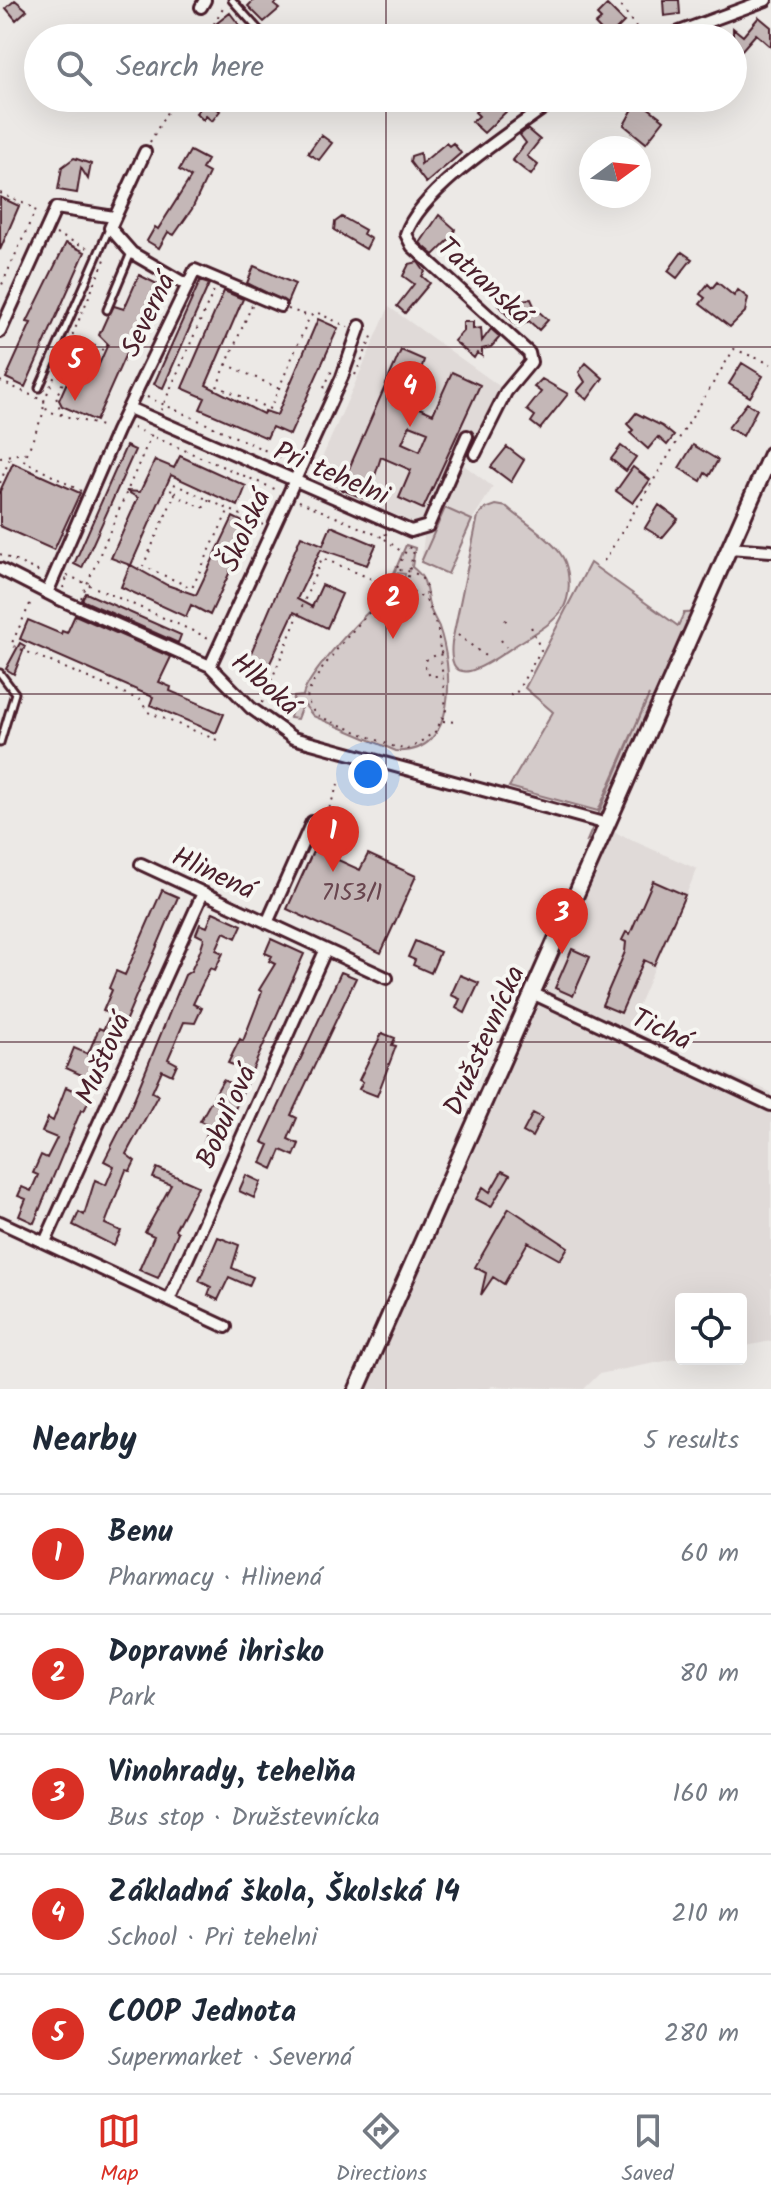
<!DOCTYPE html>
<meta charset="utf-8">
<style>
body{margin:0;font-family:Kalam,sans-serif;background:#f6f6f7;color:#1f2937}
.controls{position:absolute;right:24px;bottom:24px;display:grid;overflow:hidden;border-radius:8px;box-shadow:0 8px 32px #0002}
.controls button{width:72px;height:72px;display:grid;place-items:center;padding:0;border:0;border-bottom:2px solid #e0e1e3;background:#fff;color:#1f2937;font:40px sans-serif}
.compass{position:absolute;left:579px;top:136px;width:72px;height:72px;border-radius:50%;background:#fff;box-shadow:0 8px 32px #0002;rotate:75deg}
.you{position:absolute;left:368px;top:774px;width:28px;height:28px;margin:-20px;border:6px solid #fff;border-radius:50%;background:#1a73e8;box-shadow:0 0 0 12px #1a73e833}
.badge{display:grid;place-items:center;width:52px;height:52px;border-radius:50%;background:#d93025;color:#fff;font-size:26px;font-weight:700}
.pin{position:absolute;translate:-50% -66px;filter:drop-shadow(0 2px 4px #0008)}
.pin::after{content:'';position:absolute;top:42px;width:28px;height:24px;background:inherit;clip-path:polygon(0 0,100% 0,50% 100%)}
.list{margin:0;padding:0;list-style:none}
h2{display:flex;justify-content:space-between;align-items:center;height:104px;margin:0;padding:0 32px;font-size:34px}
h2 small{font-size:26px;font-weight:400;color:#747a83}
.list li{display:grid;grid-template-columns:52px 1fr auto;gap:24px;align-items:center;box-sizing:border-box;height:120px;padding:0 32px;border-top:2px solid #e0e1e3}
.list b{display:block;font-size:30px;white-space:nowrap}
.list p{margin:0;font-size:26px;white-space:nowrap;color:#747a83}
.list em{font-size:26px;font-style:normal;color:#747a83}
.icon{flex:none;width:44px;height:44px;fill:none;stroke:currentColor;stroke-width:2;stroke-linecap:round;stroke-linejoin:round}
.map{position:relative;flex:none;width:771px;height:1389px;overflow:hidden}
.search{position:absolute;background:#fff;box-shadow:0 8px 32px #0002;left:24px;right:24px;top:24px;height:88px;display:flex;align-items:center;gap:20px;box-sizing:border-box;padding:0 28px;border-radius:44px;color:#747a83;font-size:30px}
.sheet{height:704px;background:#fff}
nav{display:flex;justify-content:space-around;align-items:center;box-sizing:border-box;height:112px;border-top:2px solid #e0e1e3;background:#fff;font-size:22px;color:#747a83}
nav a{display:grid;justify-items:center;gap:4px}
nav .on{color:#d93025}
.map>svg:first-child{display:block}
</style>
<div class="map">
<svg width="771" height="1389" viewBox="0 0 771 1389">
<rect width="100%" height="100%" fill="#ece9e6"/>
<filter id="ink" filterUnits="userSpaceOnUse"><feTurbulence type="fractalNoise" baseFrequency=".0125" numOctaves="2"/><feDisplacementMap in="SourceGraphic" scale="16" xChannelSelector="R" yChannelSelector="G"/><feConvolveMatrix kernelMatrix="1 2 1 2 8 2 1 2 1" color-interpolation-filters="sRGB"/></filter>
<g filter="url(#ink)">
<path fill="#e0dad8" d="M389,307L505,390L471,454L460,462L493,487L472,520L448,574L421,562L425,528L313,478Z
M611,831L697,869L627,1032L771,1092V1341L741,1347V1299H681V1358L599,1374L584,1389L492,1386L489,1389H363Z"/>
<path fill="#d4cbca" stroke="#8f757a" stroke-width="2" d="M496,505L507,507C523,522 557,541 565,562C570,576 571,597 562,610C551,626 529,636 513,647C491,662 446,696 452,642L478,516L485,509Z
M445,508L472,520L448,574L421,562Z
M406,545L415,548L412,567C428,579 425,588 429,605C431,613 436,620 439,627C453,667 459,755 396,751L313,716L303,703L297,719L290,718L294,697L303,696C305,676 383,590 403,585L405,574L394,573Z
M590,563L678,626L684,613L708,612L611,831L587,841L649,695L598,811L509,787L553,712L525,688Z"/>
<path fill="#c4b7b7" stroke="#4a1f2b" stroke-width="2" fill-rule="evenodd" d="M15,0L27,10L16,20L6,8Z
M254,0H279L274,5L279,9L264,22L248,6Z
M663,0H679L680,14L664,16Z
M607,5L624,22L608,38L595,24L601,19L597,15Z
M230,13L243,30L234,38L217,23Z
M759,17L771,27V47L756,34L733,60V28L743,36Z
M492,98H528L515,111L511,107L484,133L472,122L479,116L475,112Z
M207,100L220,111L212,121L206,116L203,120L196,113Z
M642,103L664,120L646,143L624,125L634,107L637,109Z
M527,129L540,140L527,156L538,165L531,175L512,160L526,143L520,135Z
M321,135L332,143L319,160L308,153Z
M446,143L449,146L453,143L461,153L426,183L410,162L411,156L420,153L421,164Z
M190,151L207,160L202,169L209,173L192,209L174,235L168,232L159,248L147,241L155,227L158,229L191,177L179,170Z
M74,158L91,164L88,179L81,168L77,193L58,190L62,167Z
M0,197L19,206L0,250Z
M439,215L455,229L453,236L434,255L420,243Z
M342,217L365,230L363,234L371,239L366,249L334,230L335,222Z
M66,243L85,252L25,387L6,378L31,323L27,322Z
M682,252L692,259L677,278L668,271Z
M418,262L425,272L422,276L430,283L405,313L397,306L414,284L403,276L409,264Z
M254,266L295,284L287,303L247,283Z
M139,275L157,284L96,421L62,406L59,400L76,362L82,359L98,367L108,344L99,335L108,315L114,306L124,309Z
M200,281L209,284L163,388L154,384Z
M717,282L734,296L738,290L748,298L745,312L730,327L700,304L705,298L700,294L708,284L712,288Z
M224,291L243,299L206,385L263,414L265,411L277,415L318,319L338,328L290,435L272,427L267,438L200,409L205,398L182,388Z
M507,295L514,300L531,299L535,308L548,320L539,330L529,321L518,327L498,305Z
M463,322H473V329L481,328L482,341L491,329L500,337L491,347L482,349V356L477,353L474,358L454,341L463,331Z
M401,350L424,360L416,385L413,384L404,401L433,414L452,372L480,385L423,509L399,498L411,470L381,457L370,491L366,490L363,498L340,489ZM410,425L428,432L420,451L402,443Z
M586,363L603,378L587,400L577,391L585,382L579,372Z
M742,363L763,376L750,397L729,384Z
M542,379L568,394L540,429L531,422L535,416L527,410L541,392L534,387Z
M747,403L757,409L743,436L728,428Z
M636,413L662,426L674,436L667,445L658,437L648,449L630,433L633,430L627,424Z
M693,445L718,460L709,476L705,473L701,481L679,468Z
M126,446L135,450L82,568L74,564Z
M621,446L636,457L626,471L611,459Z
M507,447L524,460L511,482L491,467Z
M180,456L246,486L238,506L171,475L131,565L167,585L196,595L233,517L251,526L210,615L191,605L186,617L121,587L130,565L111,558L138,498L126,491L140,492L155,460L174,468Z
M13,463L80,493L54,550L0,526V491Z
M633,467L650,480L633,503L616,491Z
M659,505L678,519L662,538L645,528Z
M331,526L376,545L367,565L321,549L297,599L312,607L322,585L342,594L327,628L294,612L263,678L244,669L301,536L323,545Z
M86,593L181,635L178,643L82,600Z
M75,615L171,657L159,682L171,687L170,691L224,714L216,733L150,705L153,697L20,639L28,620L61,634L62,631L67,633Z
M20,643L25,646L14,674L6,669Z
M314,849L360,870L368,854L416,876L381,953L287,909Z
M653,881L685,895L654,965L644,960L621,1013L602,1005L625,952L626,942L622,940L626,932L630,934Z
M162,890L178,897L99,1083L66,1068L74,1048L88,1054L99,1028L103,1030L111,1014L103,1011L112,990L109,988L116,971L125,975Z
M213,912L242,925L236,938L224,932L216,950L223,953L215,970L210,968L193,1004L202,1008L195,1023L184,1022L168,1059L177,1064L172,1075L162,1070L152,1092L158,1095L126,1154L135,1161L130,1171L126,1170L105,1224L121,1231L114,1246L73,1225L79,1212L84,1215L95,1180L106,1185L114,1166L104,1161L128,1114L185,975L191,971L200,951L204,938L196,934L200,924L207,927Z
M271,939L304,954L218,1147L204,1141L210,1126L200,1121L223,1080L234,1085L241,1068L228,1063L240,1039L243,1041L262,992L259,990L275,964L269,961L272,956L265,953Z
M415,941L440,952L431,973L413,965L415,960L408,957Z
M572,949L590,957L573,996L555,988Z
M341,972L356,978L291,1115L297,1118L288,1139L299,1144L294,1156L281,1150L273,1169L261,1163L269,1145L262,1142Z
M460,975L479,983L465,1013L456,1008L460,999L451,995Z
M382,1033L395,1038L392,1045L396,1046L377,1096L359,1089L363,1082L359,1080Z
M66,1087L90,1098L84,1111L81,1110L34,1223L19,1216L26,1199L18,1196L22,1187L31,1191L38,1175L33,1173L41,1155L47,1158L57,1138L42,1132L48,1118L53,1121Z
M533,1113L542,1118L532,1137L523,1132Z
M157,1168L198,1186L175,1230L178,1232L158,1278L139,1270L154,1236L145,1232L171,1185L153,1178Z
M502,1171L510,1175L491,1207L476,1199L483,1187L490,1192Z
M246,1175L261,1182L254,1198L239,1191Z
M509,1208L568,1247L560,1260L528,1242L504,1284L493,1277L481,1295L486,1273L475,1267Z
M218,1237L239,1245L232,1268L253,1277L249,1286L229,1277L218,1300L208,1295L211,1287L199,1281Z"/>
<g fill="none" stroke-linecap="round" stroke-linejoin="round">
<g stroke="#4a1f2b" stroke-width="11">
<path id="lane" d="M232,0L266,38
M107,310L131,253
M39,388L109,229
M0,673L15,693L0,743"/>
</g>
<g stroke="#4a1f2b" stroke-width="16">
<path id="street" d="M201,7L205,0
M663,38L766,0
M145,152L110,228L132,253L187,285
M0,332L56,208L114,217
M129,408L411,531L428,526L467,436
M475,454L506,392L531,362L529,353L412,246L406,234C422,187 516,129 557,98
M729,548L771,551
M0,569L59,599L210,666L251,708L293,738L607,824
M47,593L117,431L195,270L280,306
M210,666L342,377L360,326
M141,864L387,978
M267,923L312,822
M532,993L771,1105
M0,1222L226,1327
M45,1242L203,893
M169,1300L325,951"/>
</g>
<g stroke="#4a1f2b" stroke-width="20">
<path id="secondary" d="M357,1389L771,454"/>
</g>
<path stroke="#4a1f2b" stroke-width="2" stroke-dasharray="2 6" stroke-linecap="butt" d="M617,0L643,38
M206,38L225,4
M150,142L175,98
M0,193L36,209L0,289
M56,234L90,249
M252,305L217,386L270,409L310,316L318,313L348,327
M288,309L309,316
M226,364L278,388
M355,375L374,332
M0,381L44,401L47,411L105,427
M324,388L333,368
M147,397L291,462
M161,410L215,288
M62,415L56,397L78,351L91,344L105,351
M133,428L277,490
M0,457L30,452
M0,483L10,458
M81,491L24,461L43,414L44,401L106,257
M176,492L143,566L192,588L229,509
M209,500L203,508L170,493L174,484L263,525
M299,501L384,538L386,533
M385,539L402,552
M0,554L42,573
M604,561L734,349L771,364
M67,575L211,639
M406,585L414,550L408,547L396,570C417,570 429,578 426,600
M406,587L426,600L438,630L446,710L436,731L410,749L397,748L323,718L315,714L307,700C307,678 370,610 388,594C393,589 399,588 406,587Z
M63,588L68,575
M81,598L153,431
M30,604L11,645L140,700L148,712L222,742
M505,621L509,617
M458,635L489,659
M501,640L506,647
M442,652L426,660L425,667L430,676H443
M510,695H515L541,650L529,622
M262,703L322,558L393,588
M443,721L457,722
M470,774H471
M324,823L338,784
M320,834L336,842
M331,855L345,826"/>
<use href="#lane" stroke="#f6f6f2" stroke-width="5"/>
<use href="#street" stroke="#f6f6f2" stroke-width="10"/>
<use href="#secondary" stroke="#f6f6f2" stroke-width="14"/>
</g>
</g>
<path fill="none" stroke="#4a1f2b" stroke-width="2" stroke-opacity="0.55" d="M386,0V38M386,98V1389M0,347H771M0,694H771M0,1042H771"/>
<g text-anchor="middle" stroke-width="8" stroke-linejoin="round" paint-order="stroke">
<g font-size="24" fill="#68454e">
<text x="352" y="900">7153/1</text>
</g>
<g font-size="28" fill="#4a1f2b" stroke="#f6f6f2">
<text transform="translate(485 280) rotate(42)" y="10">Tatranská</text>
<text transform="translate(147 314) rotate(-64)" y="10">Severná</text>
<text transform="translate(332 472) rotate(23)" y="10">Pri tehelni</text>
<text transform="translate(244 530) rotate(-66)" y="10">Školská</text>
<text transform="translate(266 683) rotate(41)" y="10">Hlboká</text>
<text transform="translate(214 872) rotate(25)" y="10">Hlinená</text>
<text transform="translate(662 1028) rotate(25)" y="10">Tichá</text>
<text transform="translate(483 1040) rotate(-66)" y="10">Družstevnícka</text>
<text transform="translate(102 1058) rotate(-66)" y="10">Muštová</text>
<text transform="translate(225 1116) rotate(-66)" y="10">Bobuľová</text>
</g>
</g>
</svg>
<div class="controls">
<button><svg class="icon" aria-label="locate" viewBox="0 0 24 24"><circle cx="12" cy="12" r="6"/><path d="M12 2v4M12 18v4M2 12h4M18 12h4"/></svg></button>
</div>
<svg class="compass" viewBox="-18 -18 36 36"><path d="M0-13l5 13h-10z" fill="#e53935"/><path d="M0 13l5-13h-10z" fill="#747a83"/></svg>
<div class="you"></div>
<div class="pin badge" style="left:333px;top:872px">1</div>
<div class="pin badge" style="left:393px;top:639px">2</div>
<div class="pin badge" style="left:562px;top:954px">3</div>
<div class="pin badge" style="left:410px;top:427px">4</div>
<div class="pin badge" style="left:75px;top:401px">5</div>
<div class="search"><svg class="icon" aria-label="search" viewBox="0 0 24 24"><circle cx="10" cy="10" r="6"/><path d="M15 15l6 6"/></svg>Search here</div>
</div>
<section class="sheet">
<h2>Nearby<small>5 results</small></h2>
<ul class="list">
<li><span class="badge">1</span><div><b>Benu</b><p>Pharmacy · Hlinená</p></div><em>60 m</em></li>
<li><span class="badge">2</span><div><b>Dopravné ihrisko</b><p>Park</p></div><em>80 m</em></li>
<li><span class="badge">3</span><div><b>Vinohrady, tehelňa</b><p>Bus stop · Družstevnícka</p></div><em>160 m</em></li>
<li><span class="badge">4</span><div><b>Základná škola, Školská 14</b><p>School · Pri tehelni</p></div><em>210 m</em></li>
<li><span class="badge">5</span><div><b>COOP Jednota</b><p>Supermarket · Severná</p></div><em>280 m</em></li>
</ul>
</section>
<nav>
<a class="on"><svg class="icon" aria-label="map" viewBox="0 0 24 24"><path d="M3 6l6-2 6 2 6-2v14l-6 2-6-2-6 2zM9 4v14M15 6v14"/></svg>Map</a>
<a><svg class="icon" aria-label="directions" viewBox="0 0 24 24"><path d="M12 3l9 9-9 9-9-9zM9 14v-3h6M13 9l2 2-2 2"/></svg>Directions</a>
<a><svg class="icon" aria-label="saved" viewBox="0 0 24 24"><path d="M7 4h10v16l-5-4-5 4z"/></svg>Saved</a>
</nav>
